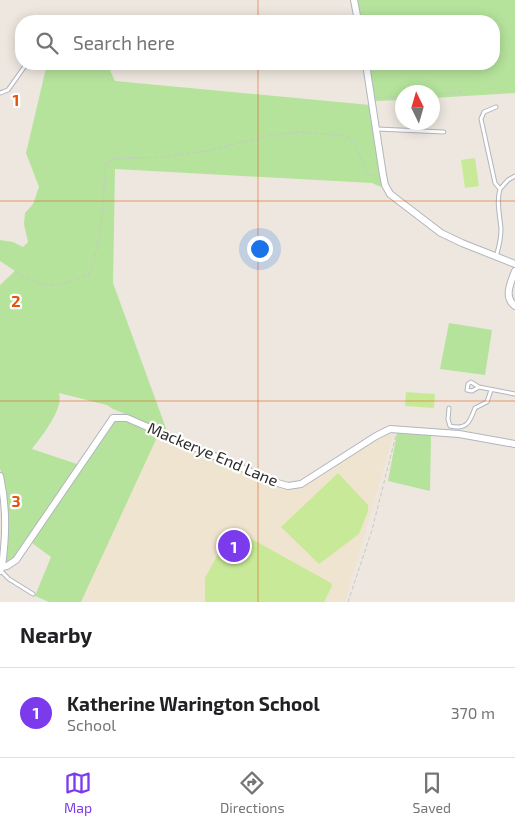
<!DOCTYPE html>
<style>
body{margin:0;font-family:"Exo 2",sans-serif;background:#f6f6f6;color:#202124}
.compass{position:absolute;left:395px;top:85px;width:45px;height:45px;border-radius:50%;background:#fff;box-shadow:0 2px 12px #0003;rotate:355deg}
.you{position:absolute;left:259px;top:248px;width:18px;height:18px;margin:-12px;border:4px solid #fff;border-radius:50%;background:#1a73e8;box-shadow:0 0 0 8px #1a73e833}
.badge{display:grid;place-items:center;width:32px;height:32px;border-radius:50%;background:#7c3aed;color:#fff;font-size:16px;font-weight:700}
.pin{position:absolute;translate:-50% -50%;border:2px solid #fff;box-shadow:0 1px 5px #0006}
.list{margin:0;padding:0;list-style:none}
h2{display:flex;justify-content:space-between;align-items:center;height:65px;margin:0;padding:0 20px;font-size:21px}
h2 small{font-size:16px;font-weight:400;color:#757577}
.list li{display:grid;grid-template-columns:32px 1fr auto;gap:15px;align-items:center;box-sizing:border-box;height:90px;padding:0 20px;border-top:1px solid #e0e0e0}
.list b{display:block;font-size:19px;white-space:nowrap}
.list p{margin:0;font-size:16px;white-space:nowrap;color:#757577}
.list em{font-size:16px;font-style:normal;color:#757577}
.icon{flex:none;width:28px;height:28px;fill:none;stroke:currentColor;stroke-width:2;stroke-linecap:round;stroke-linejoin:round}
.map{position:relative;flex:none;width:515px;height:602px;overflow:hidden}
.search{position:absolute;background:#fff;box-shadow:0 2px 12px #0003;left:15px;right:15px;top:15px;height:55px;display:flex;align-items:center;gap:12px;box-sizing:border-box;padding:0 18px;border-radius:20px;color:#757577;font-size:19px}
.sheet{height:155px;background:#fff}
nav{display:flex;justify-content:space-around;align-items:center;box-sizing:border-box;height:70px;border-top:1px solid #e0e0e0;background:#fff;font-size:14px;color:#757577}
nav a{display:grid;justify-items:center;gap:2px}
nav .on{color:#7c3aed}
.map>svg:first-child{display:block}
</style>
<div class="map">
<svg width="515" height="602" viewBox="0 0 515 602">
<rect width="100%" height="100%" fill="#ede7df"/>
<path fill="#efe4cf" d="M159,433L283,488L291,489L303,486L379,438L394,433L345,602H81Z"/>
<path fill="#b5e39c" d="M358,0H515V93L433,98L432,92H402V100L375,101L368,64H494V21H361Z
M47,64H107L115,81L370,105L382,183L381,187L372,183L115,169L113,283L167,431L113,409L107,405L59,393C64,409 42,436 32,449L80,465L13,559L8,563L4,560C9,530 11,498 0,469V285L15,271L0,261V240L13,242L23,247L28,242L24,224L25,213L33,204L39,187L26,153Z
M449,323L492,330L485,375L440,369Z
M122,419L159,433L81,602H49L35,596L51,557L32,543L113,421Z
M397,433L431,435L430,491L388,481Z"/>
<path fill="#c8ea98" d="M475,158L479,186L465,188L461,160Z
M406,392L435,394L434,408L405,406Z
M338,473L368,505V511L359,534L319,564L281,527Z
M234,529L331,583L332,586L324,602H205V578L231,530Z"/>
<g fill="none" stroke-linecap="round" stroke-linejoin="round">
<g stroke="#b2b5bf" stroke-width="5">
<path id="service" d="M0,93L8,90L25,66
M496,107L484,112L481,119L495,183L500,189C496,202 500,216 501,229C501,239 499,247 496,257
M377,129L444,132
M500,189L508,180L515,176
M479,387L472,391L467,390L468,384L471,382L479,387L515,394
M449,408L448,419L450,426C467,430 470,422 475,408L487,402L491,390
M1,571L9,579L33,594"/>
</g>
<g stroke="#b2b5bf" stroke-width="8">
<path id="minor" d="M354,0L358,21
M366,64L383,175L385,185L390,194L441,233L462,243L515,264
M515,271C511,282 503,297 515,306
M0,476C7,508 6,536 2,567L0,571
M2,567L7,566L16,560L113,418H127L274,482L288,486L301,484L376,436L390,429L459,434L515,444"/>
</g>
<path stroke="#c8c8c8" stroke-width="1" stroke-dasharray="4 2.5" stroke-linecap="butt" d="M432,94L464,92
M377,98L402,96
M15,271C41,291 59,287 88,275C103,242 102,202 106,166L107,162L113,159L161,157L207,151L271,135L300,132L341,135L349,138L357,148L367,175H376
M348,602L372,530L396,435"/>
<use href="#service" stroke="#fff" stroke-width="3"/>
<use href="#minor" stroke="#fff" stroke-width="6"/>
</g>
<path fill="none" stroke="#df570e" stroke-width="1" stroke-opacity="0.55" d="M258,0V21M258,64V602M0,201H515M0,401H515"/>
<g text-anchor="middle" stroke-width="4.5" stroke-linejoin="round" paint-order="stroke">
<g font-size="16" fill="#2c2c2c" stroke="#fff">
<text transform="translate(213 454) rotate(23)" y="6">Mackerye End Lane</text>
</g>
</g>
<g font-size="16" text-anchor="middle" font-weight="bold" fill="#df570e" stroke="#fff" stroke-width="4.5" stroke-linejoin="round" paint-order="stroke">
<text x="16" y="106">1</text>
<text x="16" y="307">2</text>
<text x="16" y="507">3</text>
</g>
</svg>
<svg class="compass" viewBox="-18 -18 36 36"><path d="M0-13l5 13h-10z" fill="#e53935"/><path d="M0 13l5-13h-10z" fill="#757577"/></svg>
<div class="you"></div>
<div class="pin badge" style="left:234px;top:546px">1</div>
<div class="search"><svg class="icon" aria-label="search" viewBox="0 0 24 24"><circle cx="10" cy="10" r="6"/><path d="M15 15l6 6"/></svg>Search here</div>
</div>
<section class="sheet">
<h2>Nearby<small></small></h2>
<ul class="list">
<li><span class="badge">1</span><div><b>Katherine Warington School</b><p>School</p></div><em>370 m</em></li>
</ul>
</section>
<nav>
<a class="on"><svg class="icon" aria-label="map" viewBox="0 0 24 24"><path d="M3 6l6-2 6 2 6-2v14l-6 2-6-2-6 2zM9 4v14M15 6v14"/></svg>Map</a>
<a><svg class="icon" aria-label="directions" viewBox="0 0 24 24"><path d="M12 3l9 9-9 9-9-9zM9 14v-3h6M13 9l2 2-2 2"/></svg>Directions</a>
<a><svg class="icon" aria-label="saved" viewBox="0 0 24 24"><path d="M7 4h10v16l-5-4-5 4z"/></svg>Saved</a>
</nav>
